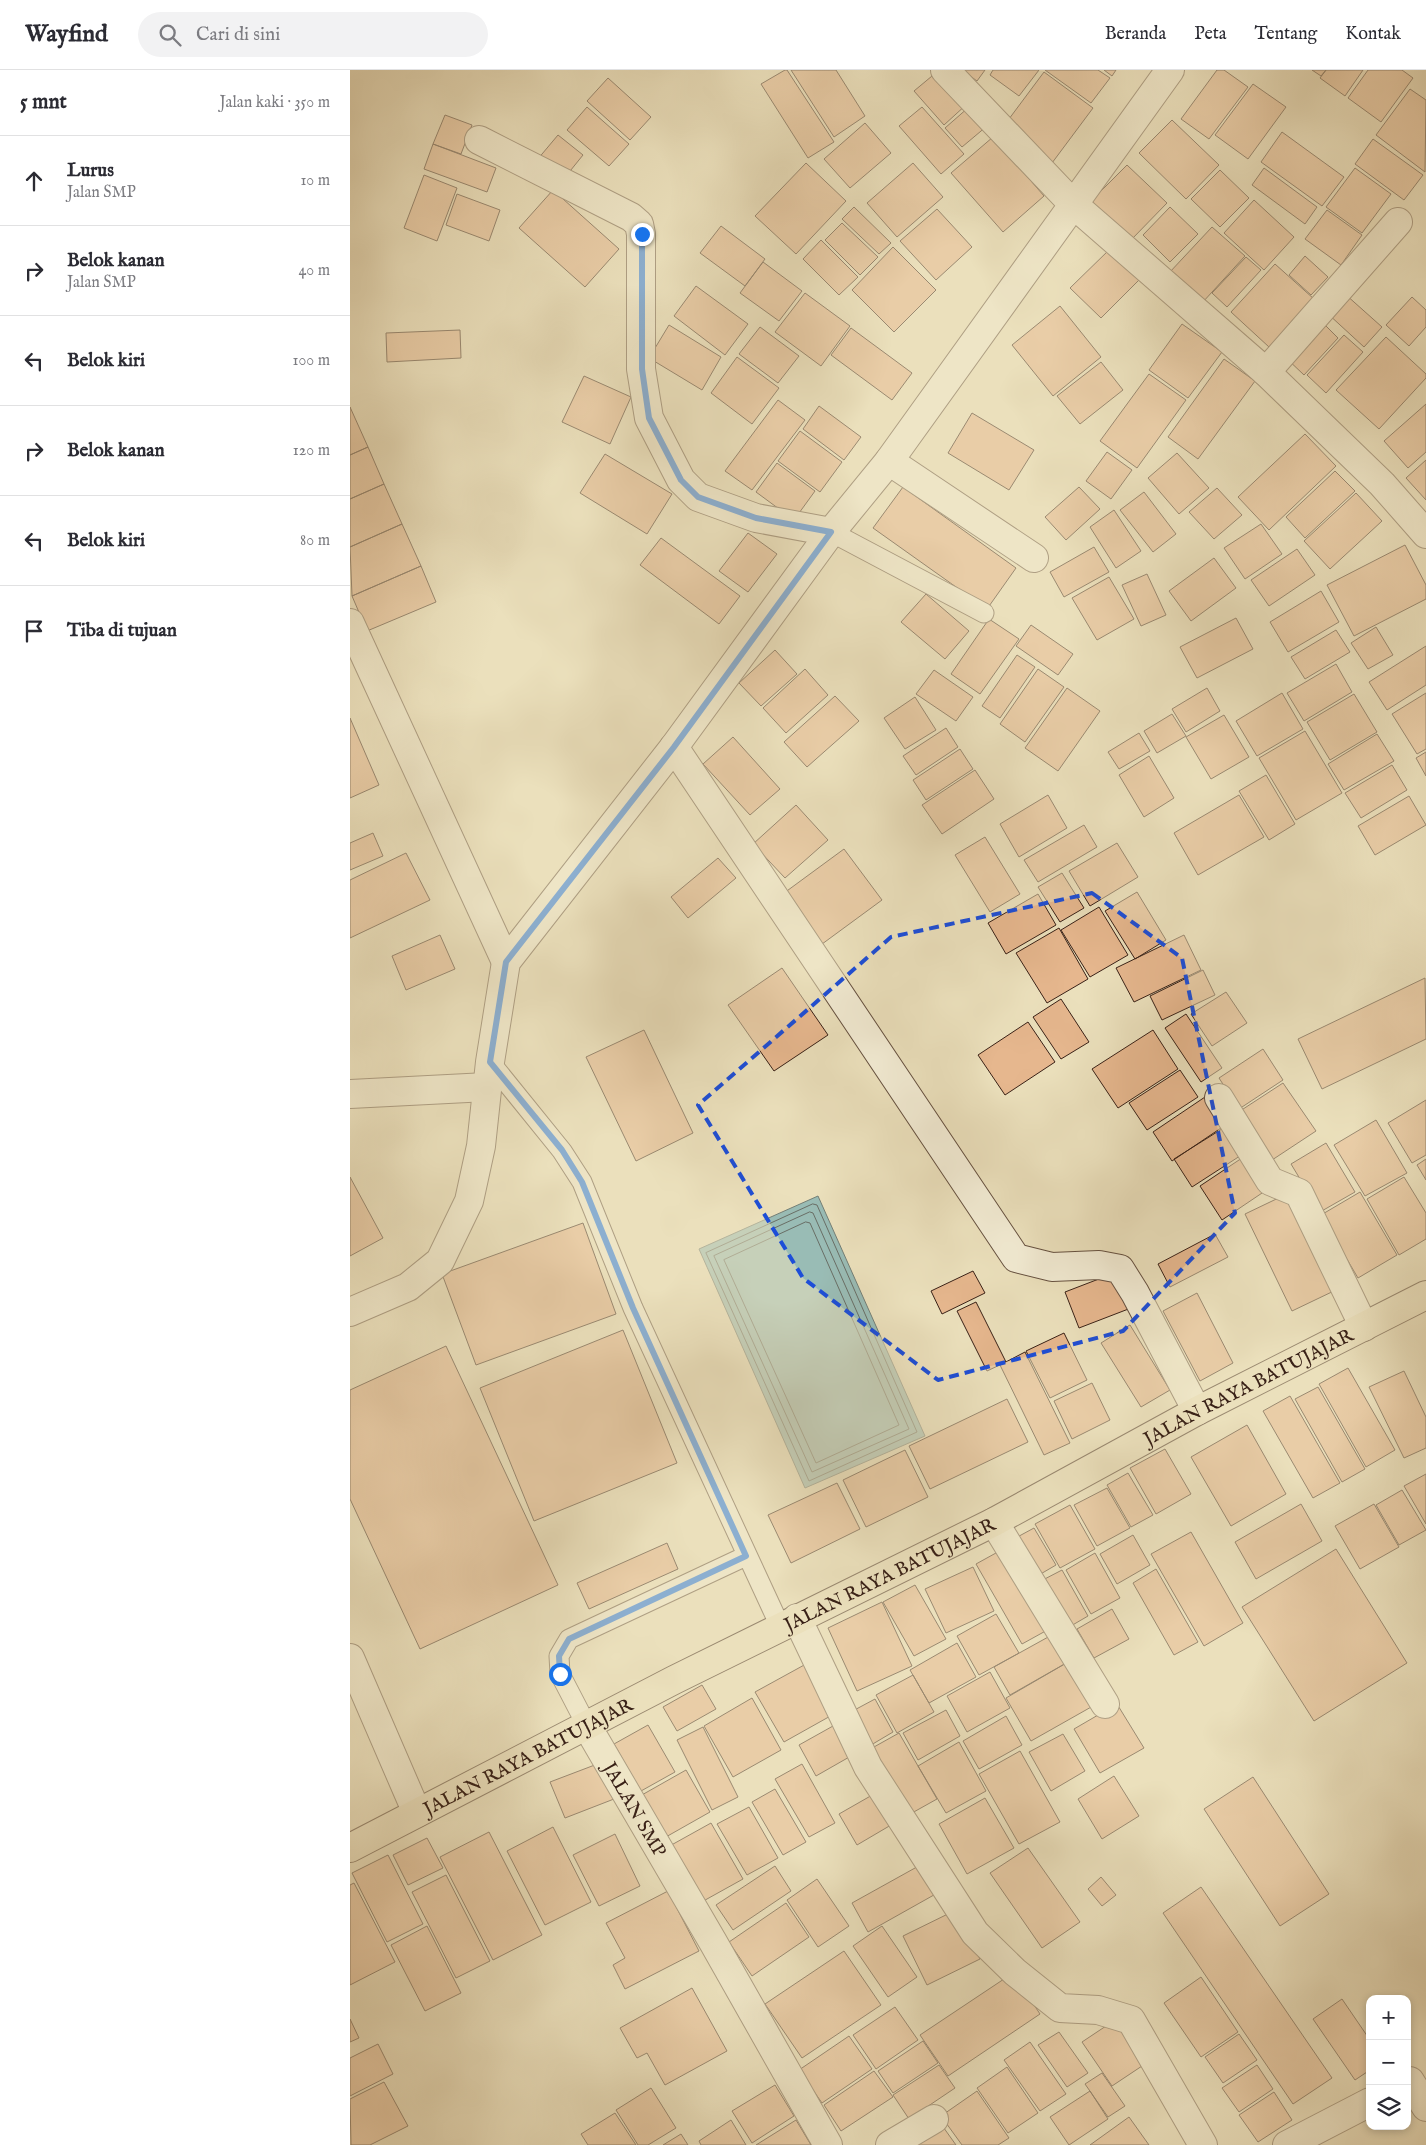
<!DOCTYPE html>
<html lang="id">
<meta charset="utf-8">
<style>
body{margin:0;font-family:"IM FELL English",serif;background:#f2f2f3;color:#2b2b33}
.controls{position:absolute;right:15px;bottom:15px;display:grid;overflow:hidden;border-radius:10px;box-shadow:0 2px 8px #0003}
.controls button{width:45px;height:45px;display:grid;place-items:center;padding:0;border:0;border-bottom:1px solid #e1e1e2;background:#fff;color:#2b2b33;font:25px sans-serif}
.stop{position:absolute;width:15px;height:15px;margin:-11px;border:4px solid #1a73e8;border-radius:50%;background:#fff}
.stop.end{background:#1a73e8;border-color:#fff;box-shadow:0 1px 5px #0008}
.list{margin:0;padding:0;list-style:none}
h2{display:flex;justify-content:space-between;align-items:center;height:65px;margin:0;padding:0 20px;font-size:21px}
h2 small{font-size:16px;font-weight:400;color:#7c7c81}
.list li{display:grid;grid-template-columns:32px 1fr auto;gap:15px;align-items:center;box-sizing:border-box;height:90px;padding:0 20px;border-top:1px solid #e1e1e2}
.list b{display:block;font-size:19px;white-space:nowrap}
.list p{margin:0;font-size:16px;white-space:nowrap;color:#7c7c81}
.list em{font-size:16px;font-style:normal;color:#7c7c81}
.icon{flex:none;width:28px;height:28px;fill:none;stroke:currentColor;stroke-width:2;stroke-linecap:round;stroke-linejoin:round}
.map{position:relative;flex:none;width:1076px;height:2075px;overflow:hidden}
header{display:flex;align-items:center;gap:30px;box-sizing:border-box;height:70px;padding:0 25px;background:#fff;border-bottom:1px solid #e1e1e2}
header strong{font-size:24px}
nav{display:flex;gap:28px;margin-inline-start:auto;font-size:18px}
.search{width:350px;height:45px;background:#f2f2f3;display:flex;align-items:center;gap:12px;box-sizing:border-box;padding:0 18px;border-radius:28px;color:#7c7c81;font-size:19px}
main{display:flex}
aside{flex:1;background:#fff}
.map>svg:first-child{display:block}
</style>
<header>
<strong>Wayfind</strong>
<div class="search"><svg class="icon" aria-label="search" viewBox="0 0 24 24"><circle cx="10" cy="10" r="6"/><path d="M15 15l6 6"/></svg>Cari di sini</div>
<nav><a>Beranda</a><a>Peta</a><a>Tentang</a><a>Kontak</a></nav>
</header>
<main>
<aside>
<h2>5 mnt<small>Jalan kaki · 350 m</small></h2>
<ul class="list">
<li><svg class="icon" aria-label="ahead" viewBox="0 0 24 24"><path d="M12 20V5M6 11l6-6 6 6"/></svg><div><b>Lurus</b><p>Jalan SMP</p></div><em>10 m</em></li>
<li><svg class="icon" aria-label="right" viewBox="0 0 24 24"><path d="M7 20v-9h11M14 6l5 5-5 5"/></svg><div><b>Belok kanan</b><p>Jalan SMP</p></div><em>40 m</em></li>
<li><svg class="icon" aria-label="left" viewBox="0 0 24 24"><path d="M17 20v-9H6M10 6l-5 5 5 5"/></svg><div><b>Belok kiri</b></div><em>100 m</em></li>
<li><svg class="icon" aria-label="right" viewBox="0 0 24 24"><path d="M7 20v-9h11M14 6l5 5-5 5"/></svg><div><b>Belok kanan</b></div><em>120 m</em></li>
<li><svg class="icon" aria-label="left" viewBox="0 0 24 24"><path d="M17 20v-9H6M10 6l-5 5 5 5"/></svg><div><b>Belok kiri</b></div><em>80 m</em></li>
<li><svg class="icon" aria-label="arrive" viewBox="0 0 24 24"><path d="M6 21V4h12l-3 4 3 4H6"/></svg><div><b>Tiba di tujuan</b></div></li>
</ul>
</aside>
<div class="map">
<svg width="1076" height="2075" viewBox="0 0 1076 2075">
<rect width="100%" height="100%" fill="#ebe0bc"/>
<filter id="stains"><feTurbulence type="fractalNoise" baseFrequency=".004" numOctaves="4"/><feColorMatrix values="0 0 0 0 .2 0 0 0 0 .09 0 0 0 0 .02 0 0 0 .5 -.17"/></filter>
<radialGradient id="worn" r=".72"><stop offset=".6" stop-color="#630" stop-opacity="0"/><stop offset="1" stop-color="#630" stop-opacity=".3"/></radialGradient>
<path fill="#99bcb5" stroke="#737e76" d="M468,1126L575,1366L455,1418L349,1179Z"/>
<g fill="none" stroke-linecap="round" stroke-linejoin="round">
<path stroke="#696e66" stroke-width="1" d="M463,1134L467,1135L567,1362L459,1411L356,1183Z
M460,1142L463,1143L559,1359L462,1402L364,1186Z
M456,1152L460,1153L549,1355L466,1393L374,1190Z"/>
</g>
<path fill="#e6b78e" stroke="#392117" d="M435,0H437L484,72L458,88L411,14Z
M441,0H486L515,46L484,67Z
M612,0H635L627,11Z
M643,0H689L669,26L640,5Z
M695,0H748L760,8L741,33Z
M754,0H766L762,6Z
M867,0H874L898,17L859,69L831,49Z
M962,0H976L971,6Z
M976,0H1013L995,26L970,8Z
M1018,0H1052L1063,8L1031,52L998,28Z
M588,1L617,34L594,55L564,21Z
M694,2L743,38L702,93L653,57Z
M258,8L301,47L280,70L237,31Z
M903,14L936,37L898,89L865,65Z
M1060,19L1076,30L1075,102L1026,65Z
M237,37L279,74L259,96L217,60Z
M572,37L614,84L591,104L549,56Z
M619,37L637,56L612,77L595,58Z
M95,45L122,55L111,84L83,74Z
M822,50L869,95L836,129L789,83Z
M515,53L541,83L500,118L474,89Z
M932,62L994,107L972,136L911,92Z
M208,65L233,85L212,111L187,90Z
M643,67L694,126L653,162L601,103Z
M1023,69L1073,105L1054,130L1005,94Z
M83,74L146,98L137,122L74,99Z
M456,93L496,131L446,184L405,146Z
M563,93L593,127L547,167L517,133Z
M777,95L817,133L781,170L741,131Z
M914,98L967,137L955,154L902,115Z
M1005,98L1041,124L1012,163L976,137Z
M870,100L899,128L870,157L841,129Z
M74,105L107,118L87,171L54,158Z
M203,120L269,179L235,217L169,158Z
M107,124L150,140L139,171L96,155Z
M904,130L944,167L914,200L874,163Z
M504,137L541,173L529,184L492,149Z
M820,137L848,164L820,192L793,165Z
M587,139L622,177L586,210L550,171Z
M977,140L1012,165L991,195L955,169Z
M492,153L528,187L510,205L475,170Z
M371,156L415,189L395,216L350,183Z
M862,157L895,186L852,233L819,203Z
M471,170L508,207L489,225L453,189Z
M543,177L586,220L544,262L502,220Z
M760,179L791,208L751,248L720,218Z
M955,186L978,207L961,225L939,205Z
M896,187L911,200L877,237L862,223Z
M413,192L452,221L429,251L390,223Z
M925,194L964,229L919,277L881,242Z
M346,216L398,254L375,285L324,246Z
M455,223L500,256L471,296L425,262Z
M995,224L1032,257L1014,277L977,243Z
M1062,227L1076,240V257L1059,276L1036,255Z
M710,236L751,287L703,326L662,275Z
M969,249L988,268L954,305L934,286Z
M832,254L872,282L838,328L799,300Z
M319,255L371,287L352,320L299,288Z
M410,257L449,286L428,313L389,284Z
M501,258L562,303L542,330L481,285Z
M110,260L111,288L37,292L36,263Z
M994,265L1013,282L976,323L957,305Z
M1036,267L1076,304V308L1029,359L986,320Z
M387,287L429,318L402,354L361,323Z
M874,289L905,311L848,389L818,367Z
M751,292L773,320L730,354L707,326Z
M799,304L836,330L787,398L750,371Z
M234,306L281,327L260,374L212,352Z
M428,330L455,350L402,420L375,401Z
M1076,334V382L1058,398L1034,371Z
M469,336L511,367L494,390L453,359Z
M0,337L18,377L0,385Z
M622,343L684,380L659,420L598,383Z
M450,361L492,392L470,422L428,391Z
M955,364L986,396L919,460L888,427Z
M18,377L34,414L0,429V385Z
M757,382L782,400L761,429L736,411Z
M827,383L859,418L829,444L798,408Z
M255,384L322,424L297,464L230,423Z
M1076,390V430L1056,408Z
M427,393L465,421L444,450L406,422Z
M985,401L1005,421L955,468L936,447Z
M34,414L52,454L0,477V429Z
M553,417L666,498L637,539L523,458Z
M729,417L750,439L716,470L695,447Z
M867,418L892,445L864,469L839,442Z
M794,422L826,464L803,482L770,440Z
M1006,423L1032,451L980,499L954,471Z
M764,440L791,481L766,498L740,457Z
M52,454L71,496L2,526L0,477Z
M911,454L932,484L895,509L874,478Z
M398,463L427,484L398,522L369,501Z
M311,468L390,526L369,554L290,495Z
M1055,475L1076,515V529L1004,566L977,515Z
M744,477L759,502L714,527L700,502Z
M947,479L965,505L919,536L901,510Z
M864,488L886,518L841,551L819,521Z
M71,496L86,532L17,561L2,526Z
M797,504L816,545L791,556L772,515Z
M759,507L784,549L747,570L722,528Z
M971,521L989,552L938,582L920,552Z
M576,524L619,561L595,589L551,552Z
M886,548L903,579L847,608L830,577Z
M639,549L669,569L630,624L601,604Z
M681,555L723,584L708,605L666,576Z
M1026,557L1043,585L1018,599L1001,573Z
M986,560L1000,582L955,609L941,587Z
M1076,576V615L1037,640L1019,612Z
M425,580L447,604L411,636L389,613Z
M667,585L685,597L650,648L632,636Z
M986,594L1002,622L954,651L937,623Z
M455,599L478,625L436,663L413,638Z
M688,599L714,617L675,672L650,654Z
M584,600L623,627L606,651L566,624Z
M717,618L750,641L708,701L675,678Z
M857,618L870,641L836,662L822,639Z
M932,623L953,659L907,686L886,651Z
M1076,623V679L1067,684L1042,644Z
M1004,624L1027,662L980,690L957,652Z
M485,626L509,651L457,697L434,672Z
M565,627L586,660L555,679L534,648Z
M822,644L836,666L807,683L794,661Z
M874,645L899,687L861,709L836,667Z
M0,648L29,715L0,728Z
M596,658L608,677L566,705L553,686Z
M955,661L992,723L946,750L909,688Z
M789,663L800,681L769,699L758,682Z
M1027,664L1044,691L994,720L978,694Z
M383,667L430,719L400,745L353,694Z
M610,679L623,699L576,730L563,710Z
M1076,682V706L1066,688Z
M799,686L824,728L794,747L769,705Z
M1042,695L1057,720L1011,748L995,723Z
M625,700L644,729L592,764L572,735Z
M916,705L945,754L919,770L889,721Z
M698,725L717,758L669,787L650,754Z
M889,725L914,767L848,805L824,763Z
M1059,726L1076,755L1025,785L1008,756Z
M446,735L478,770L435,808L403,774Z
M734,755L747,777L688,812L674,790Z
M23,763L33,786L0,800V773Z
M635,767L670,824L640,842L605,785Z
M767,773L788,807L740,836L719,801Z
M494,779L532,830L468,877L430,826Z
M56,783L80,830L0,868V810Z
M368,788L386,808L338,848L321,827Z
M712,803L734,838L710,852L688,817Z
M787,822L816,870L785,889L755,841Z
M688,824L706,855L656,884L638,853Z
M749,837L778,885L740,907L711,860Z
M709,858L738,909L697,933L666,883Z
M90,865L105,899L56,920L42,886Z
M834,865L851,900L784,932L766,898Z
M432,898L478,965L424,1001L378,935Z
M853,900L865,925L812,950L800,926Z
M1075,908L1076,969L972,1019L948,969Z
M876,922L897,953L862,976L841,944Z
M711,929L739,972L711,989L683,947Z
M836,944L872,998L851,1012L815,958Z
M678,952L705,992L655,1025L628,985Z
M294,960L343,1063L286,1091L236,987Z
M803,960L828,999L768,1038L742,999Z
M913,979L933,1010L889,1039L869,1008Z
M830,1000L848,1027L797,1060L779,1033Z
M933,1013L966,1061L919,1092L887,1043Z
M855,1027L874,1056L822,1091L803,1062Z
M1076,1030V1085L1062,1093L1038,1053Z
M1026,1050L1057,1103L1015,1126L984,1075Z
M875,1057L893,1084L842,1117L824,1089Z
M976,1073L1005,1122L970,1142L941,1094Z
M895,1086L918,1119L872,1150L850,1116Z
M1076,1089V1110L1067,1095Z
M0,1107L33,1168L0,1186Z
M1054,1107L1076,1143V1169L1049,1185L1017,1129Z
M941,1122L988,1219L942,1241L895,1144Z
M1010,1122L1047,1185L1008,1208L971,1145Z
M233,1153L266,1244L126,1295L92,1204Z
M865,1164L878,1187L820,1217L808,1194Z
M623,1201L635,1223L592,1244L581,1221Z
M767,1202L781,1238L729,1258L715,1222Z
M847,1223L883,1293L850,1311L813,1241Z
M626,1232L656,1292L637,1301L607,1241Z
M780,1255L820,1320L791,1337L751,1273Z
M273,1260L327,1393L184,1451L130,1318Z
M714,1263L737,1310L700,1328L676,1281Z
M96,1276L208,1515L70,1579L0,1429V1320Z
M675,1282L720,1373L694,1385L650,1295Z
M998,1298L1045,1380L1016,1397L969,1314Z
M1054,1301L1076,1347V1378L1054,1388L1019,1317Z
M742,1313L760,1350L722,1369L704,1331Z
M968,1317L1015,1399L992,1412L945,1329Z
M940,1326L990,1413L963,1428L913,1341Z
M657,1329L678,1372L580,1419L559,1376Z
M897,1355L936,1424L881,1456L841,1387Z
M815,1379L841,1424L806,1444L780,1398Z
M555,1380L578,1427L516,1457L493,1410Z
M778,1403L803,1445L781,1457L757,1415Z
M1076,1404V1454L1054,1416Z
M487,1413L510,1459L441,1493L418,1445Z
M757,1418L780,1458L747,1476L724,1435Z
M1052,1420L1076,1460L1049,1475L1026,1435Z
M951,1434L972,1471L906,1509L885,1472Z
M1024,1434L1049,1477L1010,1499L985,1456Z
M720,1435L745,1479L710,1498L685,1454Z
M684,1458L706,1495L682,1509L660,1471Z
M841,1462L893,1553L854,1576L801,1484Z
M783,1465L800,1495L767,1514L750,1484Z
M317,1473L328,1499L239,1539L227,1513Z
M655,1478L701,1558L672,1574L626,1494Z
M986,1479L1057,1593L964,1651L892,1537Z
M745,1483L770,1528L741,1544L716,1500Z
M623,1497L644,1541L596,1563L575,1519Z
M806,1499L848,1572L824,1585L783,1513Z
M712,1500L738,1546L714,1560L687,1513Z
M565,1515L596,1569L564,1586L533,1532Z
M532,1532L562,1596L507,1621L478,1558Z
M762,1539L779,1569L744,1588L727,1559Z
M646,1544L669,1583L629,1605L607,1566Z
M709,1561L725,1588L660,1625L644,1597Z
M607,1573L626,1607L579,1633L560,1600Z
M725,1588L750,1632L681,1671L656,1628Z
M456,1594L484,1644L434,1672L405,1622Z
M640,1602L660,1638L617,1662L597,1626Z
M563,1605L584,1642L547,1663L526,1625Z
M352,1615L366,1639L327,1661L313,1637Z
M402,1628L431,1680L383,1707L354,1656Z
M525,1629L543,1662L516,1678L497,1644Z
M767,1634L794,1678L750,1703L724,1659Z
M596,1640L610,1666L568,1690L553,1663Z
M656,1646L672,1675L629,1699L613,1671Z
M298,1655L325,1702L291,1721L264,1674Z
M483,1656L501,1686L466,1706L449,1675Z
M353,1657L388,1727L362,1740L327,1670Z
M549,1663L587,1729L553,1748L515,1682Z
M713,1664L735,1701L701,1721L679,1682Z
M609,1672L636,1721L596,1743L568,1696Z
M670,1681L710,1752L669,1774L629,1704Z
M250,1693L264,1729L215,1748L200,1712Z
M452,1694L485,1753L459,1767L425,1709Z
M336,1700L360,1742L307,1772L283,1730Z
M764,1706L789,1746L752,1769L728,1729Z
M903,1707L979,1824L930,1856L854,1739Z
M425,1719L456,1772L433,1785L402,1732Z
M524,1724L541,1755L507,1775L489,1744Z
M635,1728L664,1778L617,1804L589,1754Z
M399,1737L428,1788L397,1805L367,1754Z
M361,1753L393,1809L348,1834L316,1778Z
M203,1757L241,1832L195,1855L157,1781Z
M139,1762L192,1865L143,1890L90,1787Z
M265,1764L290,1816L249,1836L223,1785Z
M77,1768L93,1798L58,1815L43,1785Z
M678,1778L730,1852L692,1878L640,1803Z
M38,1785L73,1854L37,1872L2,1803Z
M574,1793L591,1821L518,1862L502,1833Z
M425,1796L441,1821L383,1860L366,1835Z
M96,1805L140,1891L106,1908L62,1822Z
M751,1807L766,1825L752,1836L738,1819Z
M467,1809L499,1856L468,1877L437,1830Z
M4,1813L45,1892L0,1915V1815Z
M851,1817L982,2008L943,2034L813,1843Z
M318,1821L349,1881L275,1919L263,1895L275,1888L256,1853Z
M436,1833L459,1867L402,1906L379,1872Z
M606,1840L630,1889L577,1915L553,1866Z
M77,1856L111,1923L75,1941L41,1875Z
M532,1856L567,1907L538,1927L503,1876Z
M494,1881L531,1935L452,1988L415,1934Z
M663,1903L690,1944L598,2006L570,1965Z
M851,1907L888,1962L851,1987L814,1933Z
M342,1918L377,1981L315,2015L297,1983L287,1988L270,1958Z
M992,1929L1020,1970V2000L1005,2010L963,1949Z
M545,1937L568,1970L526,1999L503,1965Z
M768,1948L798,1992L762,2016L732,1972Z
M0,1949L9,1968L0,1972Z
M709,1962L738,2003L717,2017L688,1975Z
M889,1964L907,1990L873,2013L855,1987Z
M499,1966L522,1999L472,2033L449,2000Z
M573,1971L588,1993L543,2023L528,2001Z
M680,1972L716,2024L690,2041L654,1990Z
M28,1974L43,2004L0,2026V1988Z
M589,1995L605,2018L559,2049L543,2025Z
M907,1995L923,2019L889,2042L872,2018Z
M657,1997L688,2043L658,2063L627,2018Z
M524,2001L543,2027L491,2061L474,2035Z
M752,2003L775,2036L758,2047L735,2014Z
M34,2012L58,2056L20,2075H1L0,2029Z
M425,2015L444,2046L402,2073L382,2041Z
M301,2018L326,2058L298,2075H288L266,2040Z
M627,2021L659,2068L648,2075H612L591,2046Z
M740,2021L758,2049L719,2075L700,2047Z
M924,2022L942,2050L908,2072L889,2045Z
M265,2043L286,2075H238L231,2064Z
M779,2047L799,2075H740Z
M381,2050L396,2075H351L349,2071Z
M446,2050L461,2075H406Z
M591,2054L606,2075H566Z
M331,2064L338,2075H313Z"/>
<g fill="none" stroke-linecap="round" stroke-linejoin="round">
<g stroke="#665140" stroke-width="21">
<path id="service" d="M481,462L634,543
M140,992L212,1081L232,1112L283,1238L430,1556
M237,1656L210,1604L209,1586L219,1569L396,1486"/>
</g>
<g stroke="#665140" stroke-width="30">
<g id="minor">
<path d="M595,0L723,134L916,302L1032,414L1076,464"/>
<path d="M129,70L281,147L289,154L291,164V299L299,348L331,410L348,427L406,448L481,462"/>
<path d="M916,302L1048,152"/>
<path d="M539,391L684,488"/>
<path d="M0,553L156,892"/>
<path d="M324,677L666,1188L702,1197L749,1195L770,1199L785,1223L847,1341"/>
<path d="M0,1024L137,1017"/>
<path d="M869,1028L920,1111L949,1123L1014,1257"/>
<path d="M0,1242L58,1217L90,1191L119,1131L131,1076L140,992L156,892L324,677L481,462L539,391L820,0"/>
<path d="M644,1452L755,1634"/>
<path d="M447,1548L518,1697L625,1863L665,1902L710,1938L748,1940L781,1950L853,2075"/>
<path d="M0,1588L67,1743"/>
<path id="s1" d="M237,1656L363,1872L478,2075"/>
<path d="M1060,2011L1076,2037"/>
<path d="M540,2075L584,2049"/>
<path d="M937,2075L1020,2032"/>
</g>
</g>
<g stroke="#392117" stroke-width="30">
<g id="trunk">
<path id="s2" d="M0,1778L324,1610L644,1452L847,1341L1076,1225"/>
</g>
</g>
<use href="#service" stroke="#f2ebd3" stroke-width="19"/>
<use href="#minor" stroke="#f2ebd3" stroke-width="28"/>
<use href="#trunk" stroke="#ebe0bc" stroke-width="28"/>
</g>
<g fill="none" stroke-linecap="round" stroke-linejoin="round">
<path stroke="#1a73e8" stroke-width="6" d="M210,1604L209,1586L219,1569L396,1486L283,1238L232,1112L212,1080L140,992L156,892L324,677L481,462L406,448L348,427L331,410L299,348L292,299V164"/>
</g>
<path d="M0 0H1076V2075H0ZM742,823L832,888L885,1143L773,1261L588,1310L453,1208L348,1035L541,867Z" fill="#ebe0bc" fill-opacity=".55" fill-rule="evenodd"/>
<path fill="none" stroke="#1d4ed8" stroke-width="4" stroke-dasharray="10 6" stroke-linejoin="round" d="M742,823L832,888L885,1143L773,1261L588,1310L453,1208L348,1035L541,867Z"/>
<g text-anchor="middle" stroke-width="5" stroke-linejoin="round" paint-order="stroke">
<g font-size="19" fill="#392117" stroke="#f2ebd3">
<text dy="7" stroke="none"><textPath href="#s2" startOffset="1010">JALAN RAYA BATUJAJAR</textPath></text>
<text dy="7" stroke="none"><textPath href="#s2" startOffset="605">JALAN RAYA BATUJAJAR</textPath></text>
<text dy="7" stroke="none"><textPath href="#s2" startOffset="200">JALAN RAYA BATUJAJAR</textPath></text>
<text dy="7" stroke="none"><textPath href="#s1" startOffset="96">JALAN SMP</textPath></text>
</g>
</g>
<rect width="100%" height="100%" filter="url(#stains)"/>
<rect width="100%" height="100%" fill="url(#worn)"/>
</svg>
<div class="controls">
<button>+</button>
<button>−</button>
<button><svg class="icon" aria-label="layers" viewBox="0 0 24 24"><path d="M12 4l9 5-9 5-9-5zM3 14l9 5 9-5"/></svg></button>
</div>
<div class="stop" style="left:210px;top:1604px"></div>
<div class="stop end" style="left:292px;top:164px"></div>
</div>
</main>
